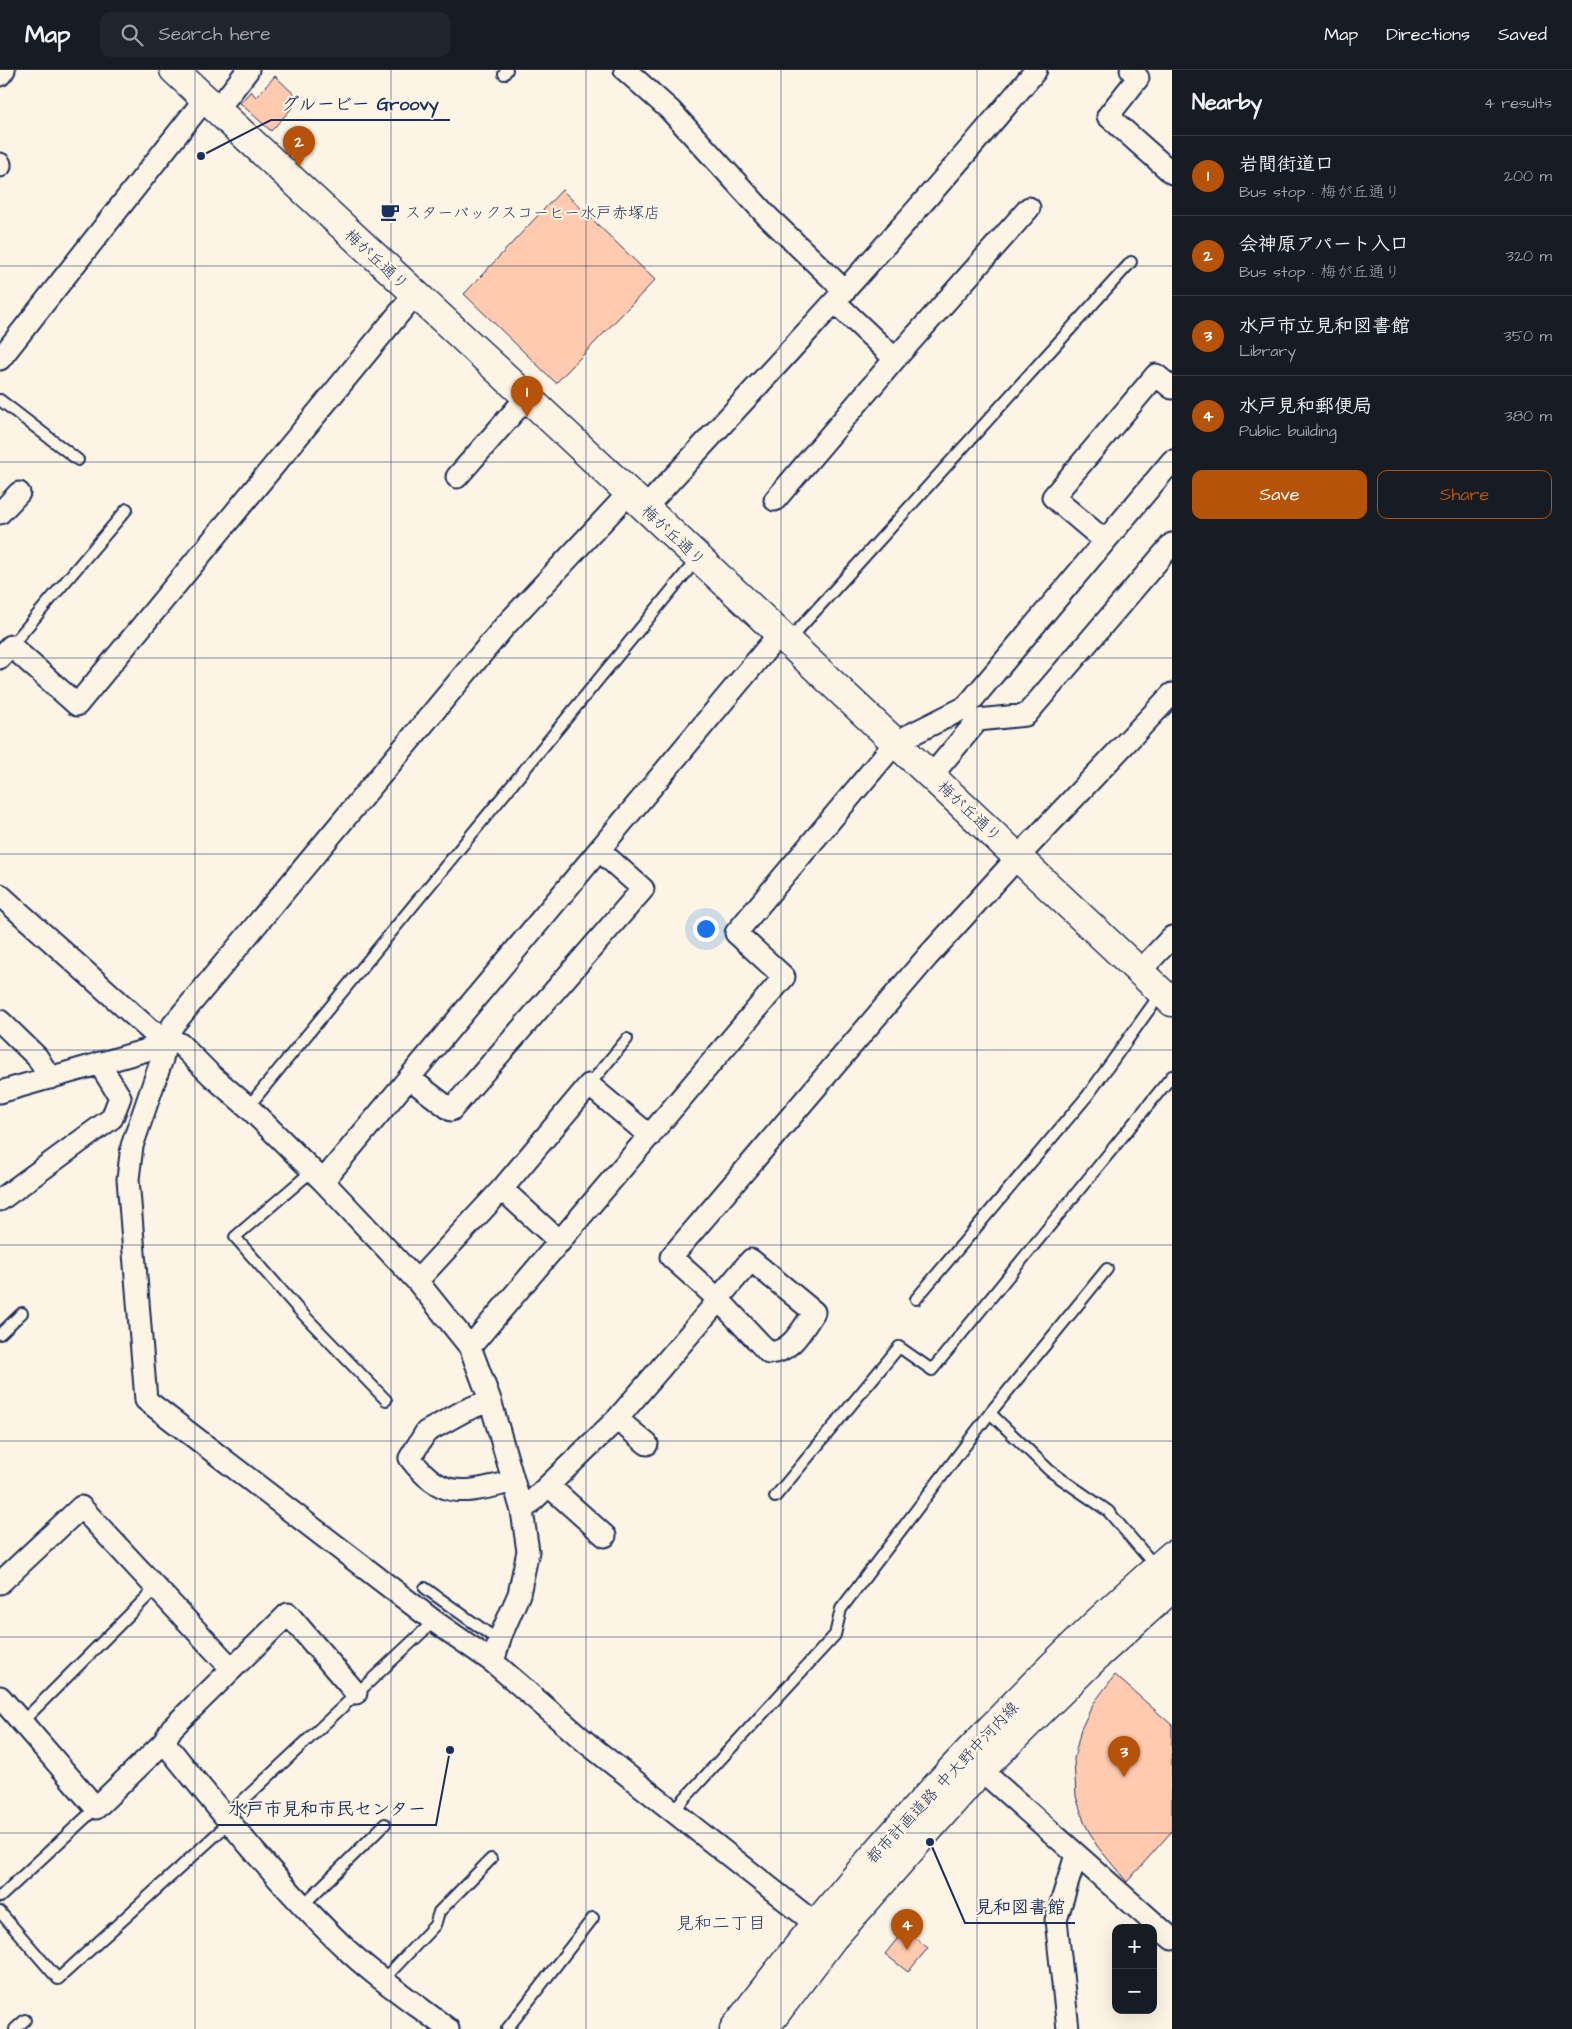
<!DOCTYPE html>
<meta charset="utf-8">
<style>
body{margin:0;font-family:"Architects Daughter","Klee One",sans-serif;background:#20242c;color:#f1f3f6}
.controls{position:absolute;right:15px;bottom:15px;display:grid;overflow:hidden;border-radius:10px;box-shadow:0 5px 20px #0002}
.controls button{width:45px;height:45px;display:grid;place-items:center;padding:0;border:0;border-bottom:1px solid #363941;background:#171b24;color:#f1f3f6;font:25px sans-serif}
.you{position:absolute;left:705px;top:858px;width:18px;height:18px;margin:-12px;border:4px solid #fff;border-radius:50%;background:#1a73e8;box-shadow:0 0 0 8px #1a73e833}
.badge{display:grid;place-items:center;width:32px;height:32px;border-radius:50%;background:#b45309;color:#fff;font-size:16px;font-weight:700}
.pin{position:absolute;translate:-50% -41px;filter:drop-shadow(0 1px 2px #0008)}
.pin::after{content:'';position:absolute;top:26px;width:18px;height:15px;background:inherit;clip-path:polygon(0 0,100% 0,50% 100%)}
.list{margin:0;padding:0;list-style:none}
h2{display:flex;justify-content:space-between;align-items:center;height:65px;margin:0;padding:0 20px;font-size:21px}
h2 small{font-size:16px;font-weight:400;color:#9ea1a6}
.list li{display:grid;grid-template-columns:32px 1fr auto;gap:15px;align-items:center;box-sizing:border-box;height:80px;padding:0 20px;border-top:1px solid #363941}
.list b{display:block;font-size:19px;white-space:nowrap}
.list p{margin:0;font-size:16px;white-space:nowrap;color:#9ea1a6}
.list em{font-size:16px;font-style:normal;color:#9ea1a6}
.actions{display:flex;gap:10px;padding:15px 20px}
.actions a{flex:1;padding:11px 0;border:1px solid #b45309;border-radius:10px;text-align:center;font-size:18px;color:#b45309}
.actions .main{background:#b45309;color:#fff}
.icon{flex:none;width:28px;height:28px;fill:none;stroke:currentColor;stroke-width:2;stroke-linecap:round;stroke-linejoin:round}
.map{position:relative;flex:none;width:1172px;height:1959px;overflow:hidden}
header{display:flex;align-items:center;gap:30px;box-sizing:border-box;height:70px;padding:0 25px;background:#171b24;border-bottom:1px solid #363941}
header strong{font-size:24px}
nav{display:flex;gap:28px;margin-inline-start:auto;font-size:18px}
.search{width:350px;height:45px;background:#20242c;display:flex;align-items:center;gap:12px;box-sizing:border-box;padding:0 18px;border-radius:10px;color:#9ea1a6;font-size:19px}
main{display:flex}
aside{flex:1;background:#171b24}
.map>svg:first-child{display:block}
</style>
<header>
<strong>Map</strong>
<div class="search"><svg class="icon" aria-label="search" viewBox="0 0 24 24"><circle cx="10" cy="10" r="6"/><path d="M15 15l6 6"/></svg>Search here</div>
<nav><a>Map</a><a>Directions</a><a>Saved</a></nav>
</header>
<main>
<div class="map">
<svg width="1172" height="1959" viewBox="0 0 1172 1959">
<rect width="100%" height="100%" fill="#fcf5e5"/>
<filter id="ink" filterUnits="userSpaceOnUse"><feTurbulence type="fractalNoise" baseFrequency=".02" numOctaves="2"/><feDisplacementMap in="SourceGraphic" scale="10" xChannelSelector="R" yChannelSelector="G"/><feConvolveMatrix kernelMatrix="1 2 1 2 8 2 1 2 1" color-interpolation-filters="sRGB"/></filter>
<g filter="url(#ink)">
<path fill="#ffcaaf" stroke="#1b2f5e" d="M275,6L296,26L289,34L293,37L271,61L240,33L251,21L256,27Z
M562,120L655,210L556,313L464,224Z
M1115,1605L1172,1655V1761L1127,1812L1097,1776L1084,1752L1076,1726L1074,1689L1081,1659L1093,1634Z
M905,1859L928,1878L908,1902L885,1884Z"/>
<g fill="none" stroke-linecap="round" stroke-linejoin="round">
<g stroke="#1b2f5e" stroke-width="14">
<path id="lane" d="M504,4L507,0
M0,330L78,390
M789,570L1131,192
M11,576L127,439
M589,1015L627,969
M248,1037L698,488
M312,1101L235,1167L298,1239L386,1330
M1107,1199L990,1343L1050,1401L1108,1441L1156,1497
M916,1229L1088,1025L1161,923
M0,1264L22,1243
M775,1427L899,1277L932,1300L1172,1006
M425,1518L499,1571
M22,1652L156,1518
M673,1741L835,1565L841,1539L990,1343
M0,1827L96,1738
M302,1836L385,1754
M0,1842L58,1909L219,1762L235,1738L434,1551
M383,1910L435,1855L439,1842L491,1789
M15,1959L25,1950
M507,1959L593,1848"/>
</g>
<g stroke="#1b2f5e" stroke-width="25">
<path id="street" d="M625,0L670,40L767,146L845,221
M1131,0L1138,8L1108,46L1172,103
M0,5L4,0
M217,40L248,0
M0,94V96
M835,232L895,289
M0,289L205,29
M457,407L527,327
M629,423L504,557L173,955L167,967L162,989L132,1076L128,1109L146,1330L434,1551L493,1592L588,1674L827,1863
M775,430L895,289L1029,138
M645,438C778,294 911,151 1036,0
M0,443L19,423
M1105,471L1053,427L1156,305L1172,318
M0,588L11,576L77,635L415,224
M932,705L978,650L1026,645L1172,474
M0,825L150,960L180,974L212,1006L248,1037L323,1111L417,1211L470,1277L490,1330L522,1441L528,1481L519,1524L501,1565L493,1592
M1139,902L1172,867
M0,951L37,987L50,1008
M409,1008L451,1040L643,819L599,780
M0,1022L147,980L167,967
M323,1111L780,563
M502,1119L560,1172
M0,1130L112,1048L120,1027L99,993
M751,1190L814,1242C802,1259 792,1282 769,1283L718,1229Z
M417,1211L502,1119L589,1015L650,1066
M470,1277L784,907L736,863L896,672L966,637L1172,391
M490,1330L464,1341L426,1362L410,1388C443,1432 465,1422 512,1412
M617,1349L647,1374
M549,1416L605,1466
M522,1441L617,1349L711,1239L718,1229L671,1187L928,886L1018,787L1172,624
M0,1513L81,1437L231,1598
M0,1627L96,1738L164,1672L172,1658L288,1544L356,1623
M164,1672C221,1742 278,1814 344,1877C375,1907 413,1932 448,1959
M981,1700L1172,1869
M1068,1959L1056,1850L1076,1785"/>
</g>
<g stroke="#1b2f5e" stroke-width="31">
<path id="secondary" d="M174,0L527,327L1172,932
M734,1959C806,1862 885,1770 968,1682C1033,1614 1100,1546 1172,1485
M764,1959L833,1868L981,1700L1097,1586L1172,1518"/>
</g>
<use href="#lane" stroke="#fcf5e5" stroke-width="10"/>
<use href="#street" stroke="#fcf5e5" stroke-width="21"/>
<use href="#secondary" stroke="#fcf5e5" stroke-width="28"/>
</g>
</g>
<path fill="none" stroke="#1b2f5e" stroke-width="1" stroke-opacity="0.55" d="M195,0V1959M391,0V1959M586,0V1959M781,0V1959M977,0V1959M0,196H1172M0,392H1172M0,588H1172M0,784H1172M0,980H1172M0,1175H1172M0,1371H1172M0,1567H1172M0,1763H1172"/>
<defs>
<g id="cafe-bare" transform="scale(1.5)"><path d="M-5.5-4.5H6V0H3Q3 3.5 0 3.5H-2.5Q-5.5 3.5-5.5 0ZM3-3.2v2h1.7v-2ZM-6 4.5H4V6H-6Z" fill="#1b2f5e" stroke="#fcf5e5" stroke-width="2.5" paint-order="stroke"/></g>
</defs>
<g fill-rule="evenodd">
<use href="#cafe-bare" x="390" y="142"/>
</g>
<g text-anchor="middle" stroke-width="4" stroke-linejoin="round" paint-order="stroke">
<g font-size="16" fill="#1b2f5e" stroke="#fcf5e5" text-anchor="start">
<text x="405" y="148">スターバックスコーヒー水戸赤塚店</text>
</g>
<g font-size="16" fill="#1b2f5e" stroke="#fcf5e5">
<text transform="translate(377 189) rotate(43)" y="6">梅が丘通り</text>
<text transform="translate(674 465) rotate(43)" y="6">梅が丘通り</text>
<text transform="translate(970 741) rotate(43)" y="6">梅が丘通り</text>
<text transform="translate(942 1712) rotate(-47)" y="6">都市計画道路 中大野中河内線</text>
</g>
<g font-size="18" fill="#1b2f5e" stroke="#fcf5e5">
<text x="721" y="1859">見和二丁目</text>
</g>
</g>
<path fill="none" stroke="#1b2f5e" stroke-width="2" d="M201 86L271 50H450M450 1680L436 1755H218M930 1772L965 1853H1075"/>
<g fill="#1b2f5e" stroke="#fcf5e5" stroke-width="2">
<circle cx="201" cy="86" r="5"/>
<circle cx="450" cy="1680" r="5"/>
<circle cx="930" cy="1772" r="5"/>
</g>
<g font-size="18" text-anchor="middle" font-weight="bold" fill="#1b2f5e" stroke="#fcf5e5" stroke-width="4" stroke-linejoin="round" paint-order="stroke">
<text x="360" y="40">グルービー Groovy</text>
<text x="327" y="1745">水戸市見和市民センター</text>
<text x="1020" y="1843">見和図書館</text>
</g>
</svg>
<div class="controls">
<button>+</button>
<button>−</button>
</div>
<div class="you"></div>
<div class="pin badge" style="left:527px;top:347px">1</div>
<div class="pin badge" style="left:299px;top:97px">2</div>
<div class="pin badge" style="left:1124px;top:1707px">3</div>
<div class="pin badge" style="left:907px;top:1880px">4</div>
</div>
<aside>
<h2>Nearby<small>4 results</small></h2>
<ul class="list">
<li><span class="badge">1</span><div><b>岩間街道口</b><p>Bus stop · 梅が丘通り</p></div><em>200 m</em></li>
<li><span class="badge">2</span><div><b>会神原アパート入口</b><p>Bus stop · 梅が丘通り</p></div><em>320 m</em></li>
<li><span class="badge">3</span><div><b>水戸市立見和図書館</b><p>Library</p></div><em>350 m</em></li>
<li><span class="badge">4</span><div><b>水戸見和郵便局</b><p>Public building</p></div><em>380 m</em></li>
</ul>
<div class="actions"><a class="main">Save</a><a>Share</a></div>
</aside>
</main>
